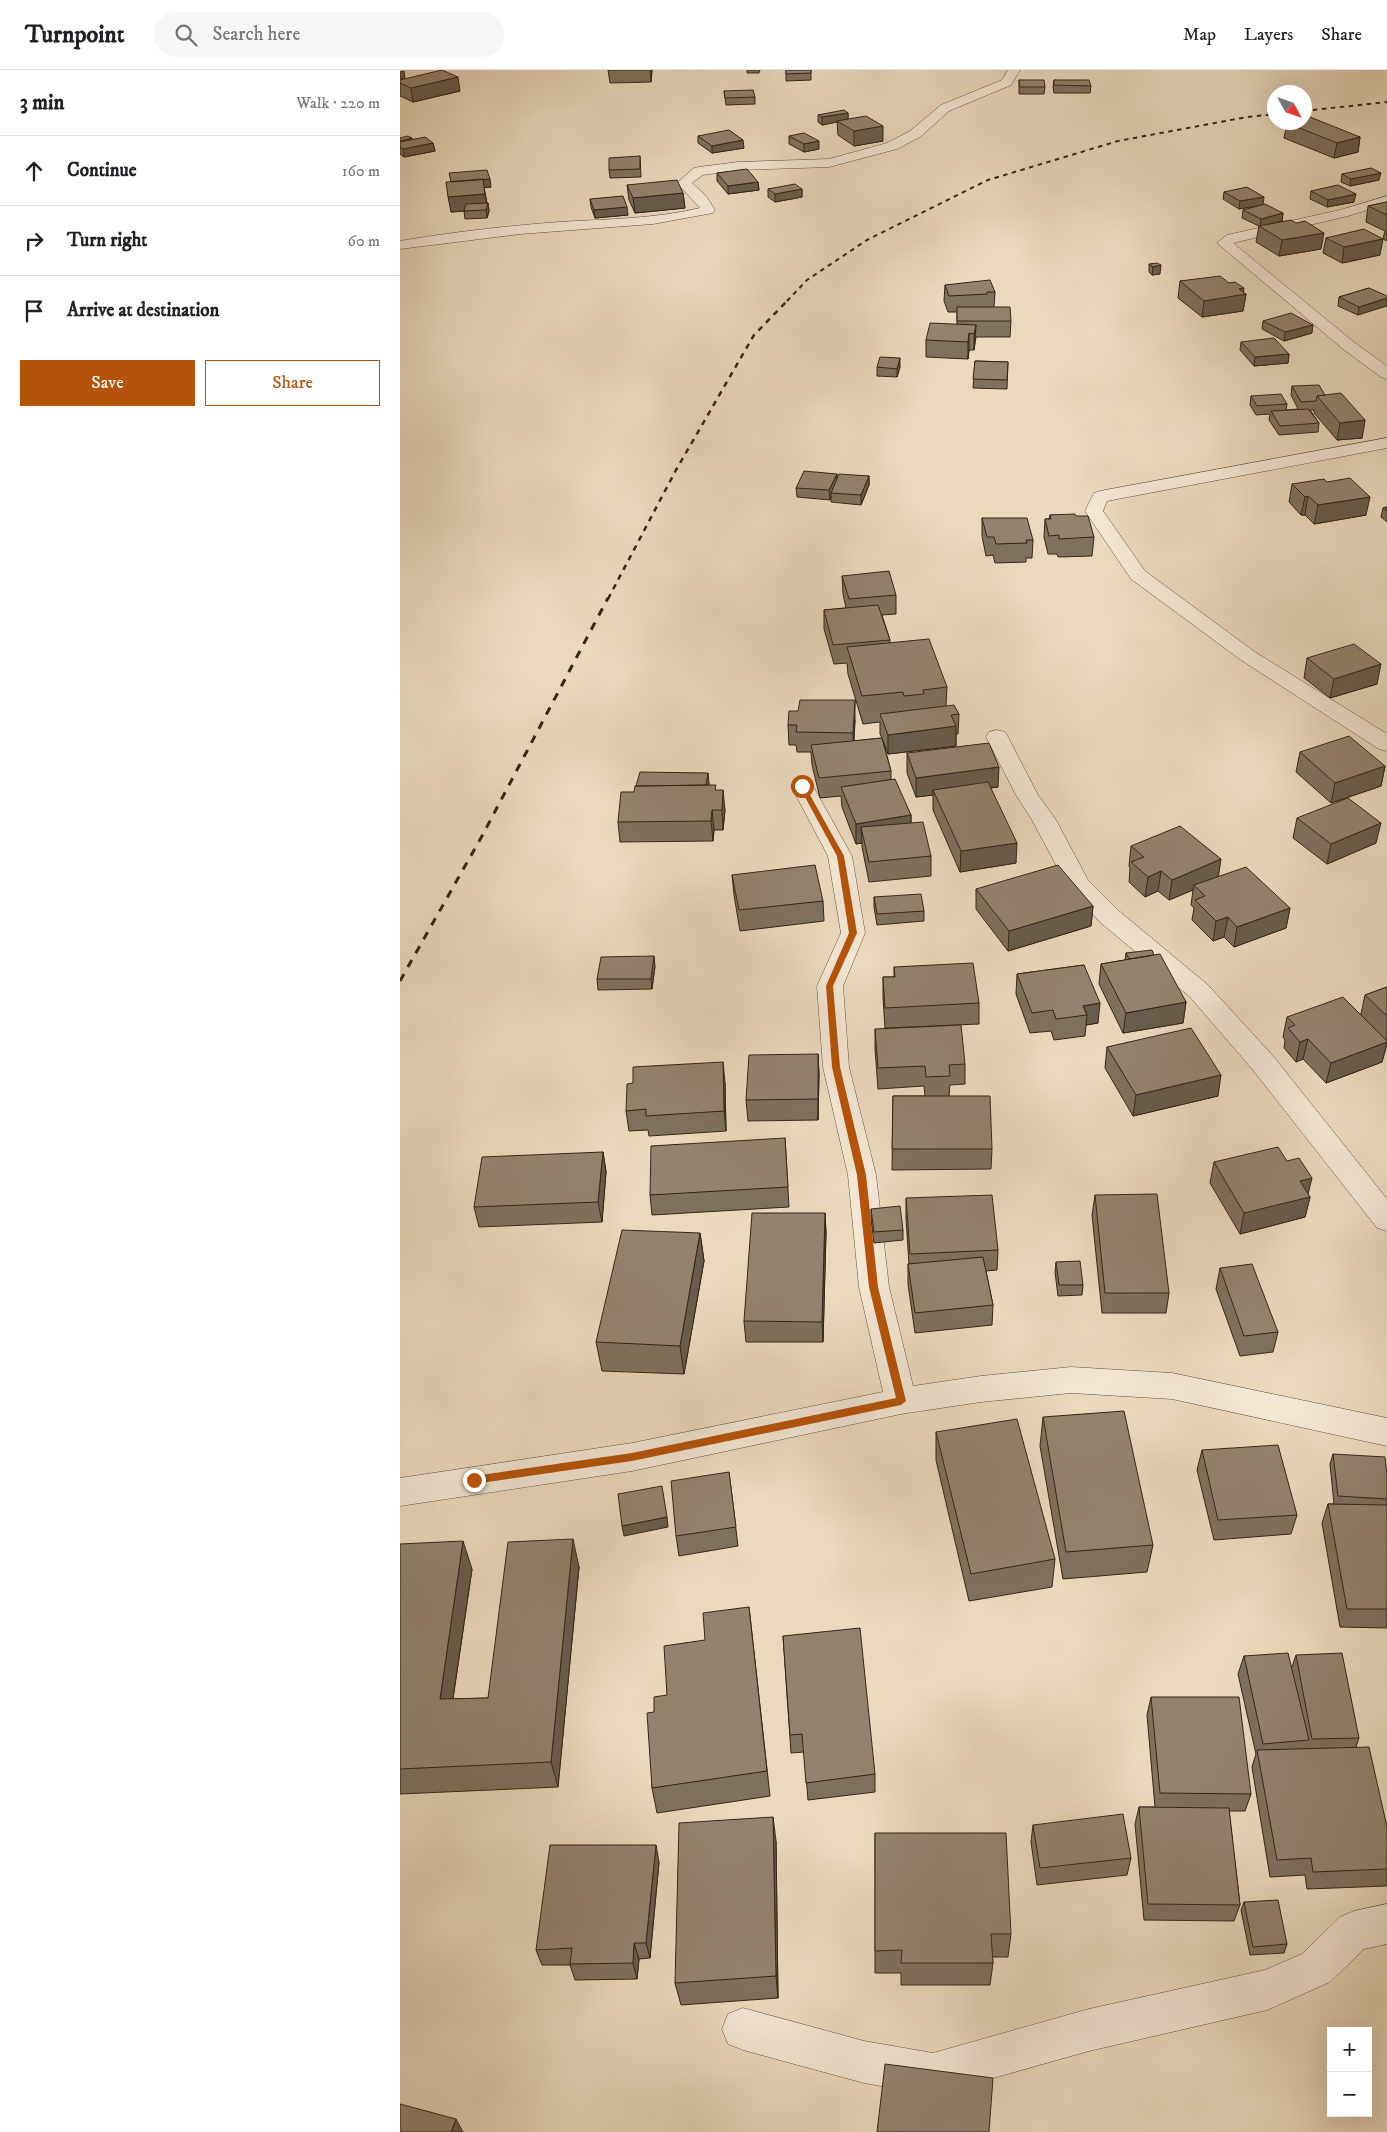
<!DOCTYPE html>
<meta charset="utf-8">
<style>
body{margin:0;font-family:"IM FELL DW Pica",serif;background:#f6f6f6;color:#202124}
.controls{position:absolute;right:15px;bottom:15px;display:grid;overflow:hidden;border-radius:0px;box-shadow:0 5px 20px #0002}
.controls button{width:45px;height:45px;display:grid;place-items:center;padding:0;border:0;border-bottom:1px solid #e0e0e0;background:#fff;color:#202124;font:25px sans-serif}
.compass{position:absolute;left:867px;top:15px;width:45px;height:45px;border-radius:50%;background:#fff;box-shadow:0 5px 20px #0002;rotate:130deg}
.stop{position:absolute;width:15px;height:15px;margin:-11px;border:4px solid #b45309;border-radius:50%;background:#fff}
.stop.end{background:#b45309;border-color:#fff;box-shadow:0 1px 5px #0008}
.list{margin:0;padding:0;list-style:none}
h2{display:flex;justify-content:space-between;align-items:center;height:65px;margin:0;padding:0 20px;font-size:21px}
h2 small{font-size:16px;font-weight:400;color:#757577}
.list li{display:grid;grid-template-columns:32px 1fr auto;gap:15px;align-items:center;box-sizing:border-box;height:70px;padding:0 20px;border-top:1px solid #e0e0e0}
.list b{display:block;font-size:19px;white-space:nowrap}
.list em{font-size:16px;font-style:normal;color:#757577}
.actions{display:flex;gap:10px;padding:15px 20px}
.actions a{flex:1;padding:11px 0;border:1px solid #b45309;border-radius:0px;text-align:center;font-size:18px;color:#b45309}
.actions .main{background:#b45309;color:#fff}
.icon{flex:none;width:28px;height:28px;fill:none;stroke:currentColor;stroke-width:2;stroke-linecap:round;stroke-linejoin:round}
.map{position:relative;flex:none;width:987px;height:2062px;overflow:hidden}
header{display:flex;align-items:center;gap:30px;box-sizing:border-box;height:70px;padding:0 25px;background:#fff;border-bottom:1px solid #e0e0e0}
header strong{font-size:24px}
nav{display:flex;gap:28px;margin-inline-start:auto;font-size:18px}
.search{width:350px;height:45px;background:#f6f6f6;display:flex;align-items:center;gap:12px;box-sizing:border-box;padding:0 18px;border-radius:28px;color:#757577;font-size:19px}
main{display:flex}
aside{flex:1;background:#fff}
.map>svg:first-child{display:block}
</style>
<header>
<strong>Turnpoint</strong>
<div class="search"><svg class="icon" aria-label="search" viewBox="0 0 24 24"><circle cx="10" cy="10" r="6"/><path d="M15 15l6 6"/></svg>Search here</div>
<nav><a>Map</a><a>Layers</a><a>Share</a></nav>
</header>
<main>
<aside>
<h2>3 min<small>Walk · 220 m</small></h2>
<ul class="list">
<li><svg class="icon" aria-label="ahead" viewBox="0 0 24 24"><path d="M12 20V5M6 11l6-6 6 6"/></svg><div><b>Continue</b></div><em>160 m</em></li>
<li><svg class="icon" aria-label="right" viewBox="0 0 24 24"><path d="M7 20v-9h11M14 6l5 5-5 5"/></svg><div><b>Turn right</b></div><em>60 m</em></li>
<li><svg class="icon" aria-label="arrive" viewBox="0 0 24 24"><path d="M6 21V4h12l-3 4 3 4H6"/></svg><div><b>Arrive at destination</b></div></li>
</ul>
<div class="actions"><a class="main">Save</a><a>Share</a></div>
</aside>
<div class="map">
<svg width="987" height="2062" viewBox="0 0 987 2062">
<rect width="100%" height="100%" fill="#ebd9bd"/>
<filter id="stains"><feTurbulence type="fractalNoise" baseFrequency=".004" numOctaves="4"/><feColorMatrix values="0 0 0 0 .2 0 0 0 0 .09 0 0 0 0 .02 0 0 0 .5 -.17"/></filter>
<radialGradient id="worn" r=".72"><stop offset=".6" stop-color="#630" stop-opacity="0"/><stop offset="1" stop-color="#630" stop-opacity=".3"/></radialGradient>
<g fill="none" stroke-linecap="round" stroke-linejoin="round">
<g stroke="#615341" stroke-width="1">
<path id="minor" d="M608,0H620L611,15L549,41L520,67L497,79L429,97L338,100L303,105L292,113L306,126L315,140L313,143L253,154L120,164L0,179V171C53,162 106,156 159,152C206,149 254,149 300,138L277,113L294,98L299,97L338,92L429,89L487,73L510,61L541,35L602,10Z
M987,126V134L948,146L833,173L955,273L987,296V309L981,307L943,279L817,173L827,165L940,140Z
M987,368V378L707,431L703,441L745,501L855,582L987,664V681L979,679L841,590L731,509L685,441L694,423L700,421Z
M597,660L605,662L608,667L638,725L656,750L688,810L719,841L808,915L873,986L987,1129V1161L977,1158L853,1000L790,927L701,853L669,819L632,750L616,725L586,667L589,662Z
M402,709L410,711L413,716L452,786L465,863L443,916L449,997L476,1105L489,1217L513,1316L581,1306L671,1297L772,1303L987,1348V1376L772,1329L671,1323L581,1332L501,1344L232,1401L0,1436V1408L232,1373L483,1322L459,1217L448,1105L423,997L417,916L441,863L428,786L391,716L394,711Z
M987,1834V1874L964,1879L930,1912L867,1940L689,1981L533,2025L464,2013L343,1980L328,1974L322,1959L328,1944L343,1938L464,1971L533,1983L689,1939L865,1900L902,1884L940,1847L954,1841Z"/>
</g>
<use href="#minor" fill="#f2e6d4" fill-rule="evenodd"/>
<path stroke="#332618" stroke-width="2" stroke-dasharray="4.5 4.5" stroke-linecap="butt" d="M904,41L987,32
M387,231L407,210L467,170L588,110L718,71L847,47L874,44"/>
<path stroke="#332618" stroke-width="2.5" stroke-dasharray="5.5 5.5" stroke-linecap="butt" d="M208,529L276,400L354,265L388,230"/>
<path stroke="#332618" stroke-width="3" stroke-dasharray="8 8" stroke-linecap="butt" d="M0,911L82,766L208,528"/>
</g>
<path fill="#7e715f" stroke="#332618" d="M208,0H252L251,12L210,13Z
M347,0H360L359,3H347Z
M386,0H411V10L386,11Z
M0,10L60,21L13,32L0,26Z
M619,10L645,17L644,24H619Z
M654,10L691,16L690,23H654L653,17Z
M324,21L355,27V34L326,35Z
M448,43V49L483,71L454,76L438,65L437,52L422,55L418,52V45Z
M887,53L960,67L958,82L934,88L884,68Z
M298,66L344,78L312,83L298,73Z
M389,66L419,79L404,82L389,74Z
M0,68L33,73L35,81L4,87L0,84Z
M240,86L241,107L210,108L209,100Z
M317,103L358,112L359,120L328,124L317,111Z
M942,104L979,110L950,116L941,112Z
M51,112L91,117H84L87,133H88L89,141L87,148L65,149L64,141L51,142Z
M227,115L283,123L285,138L235,143L229,130Z
M368,119H402V127L375,132L368,127Z
M911,121L954,132L927,137L910,129Z
M824,122L863,135L839,139L823,129Z
M190,129L228,145L195,148L191,137Z
M987,132V171L983,169L985,161L966,152L968,136Z
M843,140L883,143L882,151L872,154L896,153L921,179L879,186L856,172L859,156L842,148Z
M926,168L980,185L942,193L923,183Z
M749,194L760,204L752,205L749,202Z
M780,211L829,213L846,224L843,241L802,247L778,228Z
M545,215L595,222L594,237L611,251L610,267H576L574,280H569L568,289L526,287V270L557,254V242H548L544,231Z
M969,218L958,245L938,236L939,227Z
M863,251L912,263L884,271L862,259Z
M841,272L889,284L888,293L854,296L840,280Z
M575,291L608,292L607,319L573,318Z
M477,297H500L497,307L477,306Z
M892,316L925,325L965,350L962,368L937,370L914,343V340H910L919,353L918,362L879,365L869,350L870,344L856,345L850,335L851,326L887,334L886,340L898,339L891,325Z
M437,404V410L469,406V415L461,435L431,432V426L430,430L397,427L396,418Z
M892,414L966,445L914,454L905,445H901L889,432Z
M987,437V452L981,447L983,438Z
M650,445L676,446L694,467L692,486L658,487L657,484H648L644,467L645,449H649Z
M582,448L633,470L632,488H626V492L595,493L593,485L586,486L582,466Z
M442,506L496,525V544L482,545L490,570V573L547,617L546,636L559,644L558,664H556V676L488,684L483,671L491,701V710L511,745V753L531,786V806L469,812L462,777V773L456,774L442,737L441,726L420,728L412,695L411,682H397L396,675H389L388,655L455,650L454,671L482,668L480,664V652L463,654L448,604L447,593L434,594L424,559V540L446,538L443,524Z
M907,588L977,614L930,628L904,608Z
M900,682L985,696L981,716L931,733L896,702Z
M507,683L598,717L591,718L616,793L560,802L533,740V725L516,727L507,703Z
M309,713V715L316,720L325,740L323,760H314L313,771L220,772L218,752L234,722Z
M897,748L976,773L927,794L893,768Z
M731,776L818,807L890,838L886,858L834,877L824,867L813,871L792,850L794,838L791,835L793,820L769,830L758,821L745,827L729,812L730,798L729,796Z
M332,805L423,831L424,851L340,861L334,825Z
M576,819L693,836L691,856L608,881L576,839Z
M474,827L524,841V851L477,855L474,837Z
M726,883L754,885L786,932L783,953L723,963L699,914L701,894L725,890Z
M684,895L698,953L686,955L685,966L654,970L651,961L630,963L616,924L617,904Z
M255,896L252,919L198,920L197,909Z
M494,897L579,933V954L485,958L483,928V907H494Z
M987,917V974L982,992L926,1013L903,989L896,992L884,978L885,970L883,967L887,947L961,944L965,925Z
M475,959L565,994V1014L550,1015L549,1026L592,1079L591,1099L492,1100L493,1026H525L524,1016L478,1019L475,979Z
M707,977L818,1026L733,1046L705,998Z
M418,984L419,1004L418,1050L348,1051L346,1030Z
M325,1012L326,1061L249,1066L248,1060L229,1061L226,1041Z
M385,1068L389,1137L252,1145L250,1125Z
M203,1082L206,1102L202,1152L79,1157L74,1137Z
M887,1091L910,1127L905,1147L840,1164L810,1113L814,1092Z
M695,1125L769,1223L766,1243H702L692,1145Z
M506,1128L598,1180L597,1200L586,1201L593,1235L592,1255L515,1263L508,1214V1194H509L506,1149Z
M471,1139L503,1160V1170L474,1173L471,1150Z
M425,1143L426,1163L423,1272H346L344,1251Z
M300,1163L304,1191L284,1304L202,1301L196,1272Z
M656,1192L683,1215L682,1225L658,1226L655,1202Z
M820,1198L878,1262L873,1282L840,1286L816,1219Z
M643,1347L753,1475L747,1502L663,1509L640,1376Z
M536,1362L655,1489L652,1517L569,1531L536,1390Z
M802,1380L897,1445L891,1464L814,1470L797,1400Z
M933,1384L987,1405V1558L940,1557L922,1453L928,1434H934L930,1394Z
M329,1402L338,1476L279,1486L276,1466Z
M0,1474L72,1499L53,1629L88,1628L179,1497L158,1717L0,1724Z
M349,1537L370,1726L257,1743L252,1718L254,1642L267,1625L305,1570Z
M383,1566L475,1704V1722L408,1730L404,1682L391,1683Z
M896,1585L959,1668L956,1677L987,1757V1816L907,1819L905,1805L870,1807L852,1697L856,1684L838,1604L844,1586L892,1597Z
M751,1627L851,1724L845,1741H829L840,1835L834,1851L744,1850L735,1754L739,1737H755L747,1645Z
M633,1755L731,1788L727,1805L637,1815L631,1772Z
M475,1763L611,1864L608,1887H592L593,1893L590,1915H501V1903H475Z
M376,1771L378,1928L281,1935L275,1913Z
M259,1792L250,1888L239,1889L237,1909L175,1910L170,1895H142L136,1880Z
M844,1832L887,1874L884,1883L850,1885L841,1840Z"/>
<path fill="#675c4d" stroke="#332618" d="M250,0H252L251,12Z
M4,1L5,8L0,9V2Z
M58,7L60,21L13,32L11,18Z
M448,43V51H437V52L422,55V47Z
M483,56V71L454,76V61Z
M960,67L958,82L934,88L937,73Z
M12,68L13,76L0,77V71Z
M343,70L344,78L312,83V76Z
M419,71V79L404,82V74Z
M33,73L35,81L4,87L3,79Z
M981,103L979,110L950,116L951,109Z
M90,109L91,117L52,120L51,112Z
M358,112L359,120L328,124V116Z
M402,119V127L375,132V124Z
M283,123L285,138L235,143L233,128Z
M85,124L87,136L88,133L89,141L87,148L86,139L51,142L48,127Z
M956,124L954,132L927,137L928,130Z
M864,127L863,135L839,139L840,131Z
M227,137L228,145L195,148L194,140Z
M883,143L882,151L860,157L861,149Z
M924,163L921,179L879,186L882,170Z
M983,169L980,185L942,193L944,177Z
M761,195L760,204L752,205L753,197Z
M844,218L843,225L846,224L843,241L802,247L804,231L839,219Z
M987,228V236L958,245L959,237Z
M576,255L575,271L574,280V264Z
M913,255L912,263L884,271L885,262Z
M569,263V280L568,289V272Z
M889,284L888,293L854,296L855,287Z
M500,288V297L497,307V299Z
M965,350L962,368L937,370L940,353Z
M437,404V413L431,423V426L430,430L429,420Z
M469,406V415L461,435V425Z
M908,426L905,445H901L905,427Z
M970,427L966,445L914,454L918,435Z
M981,594L977,614L930,628L934,609Z
M455,630V650L453,683V663Z
M556,656V676L488,684V665Z
M985,696L981,716L931,733L935,713Z
M599,697L598,717L535,725L533,720V725L516,727V708Z
M308,703L309,713L306,729L305,719Z
M323,720L325,740L323,760L322,740Z
M312,740L314,760L313,771L311,751Z
M511,745V765L461,757L462,773L456,774V754Z
M981,753L976,773L927,794L931,774Z
M617,773L616,793L560,802L561,781Z
M821,789L818,809L794,815L793,820L769,830L772,810Z
M761,801L758,821L745,827L748,807Z
M693,836L691,856L608,881L609,861Z
M890,838L886,858L834,877L837,857Z
M828,847L824,867L813,871L816,851Z
M254,886L255,896L252,919L251,909Z
M786,932L783,953L723,963L726,943Z
M700,933L698,953L686,955L687,945L683,936Z
M908,969L903,989L896,992L900,972Z
M987,972L982,992L926,1013L931,993Z
M418,984L419,1004L418,1050Z
M323,992L325,1012L326,1061L324,1041Z
M821,1005L818,1026L733,1046L736,1025Z
M203,1082L206,1102L202,1152L198,1132Z
M912,1108L907,1128L910,1127L905,1147L840,1164L844,1143L900,1111Z
M425,1143L426,1163L423,1272L422,1252Z
M300,1163L304,1191L284,1304L280,1276Z
M267,1447L268,1457L224,1466L222,1456Z
M173,1469L179,1497L158,1717L151,1692Z
M63,1471L72,1499L49,1655L40,1629Z
M373,1747L376,1771L378,1928L376,1906Z
M256,1775L259,1792L250,1888L246,1873Z
M234,1873L239,1889L237,1909L233,1893Z
M56,2049L63,2062H51Z"/>
<path fill="#93836e" stroke="#332618" d="M42,0L58,7L11,18L0,13V10Z
M386,0H411V3L386,4Z
M619,10H644L645,17H620Z
M654,10H689L691,16L654,15Z
M353,20L355,27L325,28L324,21Z
M444,40L448,43L422,47L418,45Z
M466,46L483,56L454,61L437,51Z
M910,47L960,67L937,73L887,53L904,52V49Z
M329,60L343,70L312,76L298,66Z
M404,63L419,71L404,74L389,66Z
M8,66L12,68L0,71V68Z
M25,67L33,73L3,79L0,77V72Z
M240,86V99L209,100V88Z
M971,98L981,103L951,109L942,104Z
M347,99L358,112L328,116L317,103Z
M87,100L90,109L51,112L49,103Z
M83,109L85,124L48,127L46,112Z
M277,110L283,123L233,128L227,115Z
M395,114L402,119L375,124L368,119Z
M938,115L956,124L928,130L911,121Z
M847,117L864,127L840,131L824,122Z
M223,126L227,137L194,140L190,129Z
M987,132V145L968,136Z
M88,133L86,140L64,141L66,134Z
M865,134L883,143L861,149L843,140Z
M891,150L896,153L905,151L924,163L882,170L859,156Z
M964,159L983,169L944,177L926,168Z
M757,193L761,195L753,197L749,194Z
M820,206L829,213L835,212L844,218L839,219L846,224L804,231L780,211Z
M590,210L595,222H587V224L549,226L545,215Z
M969,218L987,226V228L959,237L939,227Z
M557,237H610L611,251H557Z
M891,243L913,255L885,262L863,251Z
M530,253L576,255L574,264L569,263L568,272L526,270Z
M874,268L889,284L855,287L841,272Z
M480,287L500,288L497,299L477,297Z
M575,291L608,292L607,310L573,309Z
M919,315L925,325L917,326L916,331L901,332L892,316Z
M941,323L965,350L940,353L917,326Z
M881,324L887,334L857,336L851,326Z
M908,339L919,353L880,356L871,341Z
M404,401L437,404L429,420L396,418Z
M439,404L469,406L461,425L431,423Z
M950,408L970,427L918,435L908,426L905,427L892,414L924,409L927,412Z
M987,437V441L983,438Z
M675,444L676,446H688L694,467L659,469V465L649,466L645,449H651L650,445Z
M582,448H627L633,470H626L627,473L596,474L594,467H587Z
M489,501L496,525L449,529L442,506Z
M478,535L490,570L433,575L424,540Z
M529,569L547,617L523,620L524,624L504,626L503,622L462,626L447,577Z
M954,574L981,594L934,609L907,588Z
M400,630H455L453,663L396,662L397,655H388L389,641H398Z
M554,635L559,644L551,645L556,656L488,665L480,644Z
M949,666L985,696L935,713L900,682Z
M482,668L491,701L419,708L411,675Z
M589,673L599,697L516,708L507,683Z
M240,702L308,703L306,715L236,716Z
M495,709L511,745L456,754L441,717Z
M588,712L617,773L561,781L533,720Z
M316,715L315,720H323L322,740H312L311,751L218,752L221,722H234L235,716Z
M948,728L981,753L931,774L897,748Z
M523,752L531,786L469,792L461,757Z
M780,756L821,789L772,810L761,801L748,807L731,792L744,787L731,776Z
M415,795L423,831L339,840L332,805Z
M658,795L693,836L609,861L576,819Z
M846,797L890,838L837,857L828,847L816,851L795,830L805,826L794,815Z
M521,824L524,841L477,844L474,827Z
M752,880L754,885L729,889L726,883Z
M760,884L786,932L726,943L701,894Z
M254,886L251,909H197L201,887Z
M573,893L579,933L485,938L483,907H495L494,897Z
M684,895L700,933L683,936L687,945L656,949L653,940L632,943L617,904Z
M987,917V946L965,925Z
M943,927L987,971V972L931,993L908,969L900,972L888,958L895,955L887,947Z
M561,955L565,994L549,995L550,1006L526,1007L525,996L478,998L475,959Z
M791,958L821,1005L736,1025L707,977Z
M418,984V1029L346,1030L349,985Z
M323,992L324,1041L246,1046V1039L226,1041L227,1014L233,1013V997Z
M493,1026H590L592,1079H492Z
M385,1068L388,1117L250,1125L251,1076Z
M878,1077L887,1091L899,1088L912,1108L900,1111L910,1127L844,1143L814,1092Z
M203,1082L198,1132L74,1137L82,1087Z
M757,1124L769,1223H705L695,1125Z
M592,1125L598,1180L510,1184L506,1128Z
M500,1136L503,1160L474,1162L471,1139Z
M352,1143H425L422,1252L344,1251Z
M222,1160L300,1163L280,1276L196,1272Z
M583,1187L593,1235L515,1243L508,1194Z
M680,1191L683,1215H659L656,1192Z
M852,1194L878,1262L844,1266L820,1198Z
M724,1341L753,1475L666,1482L643,1347Z
M617,1349L655,1489L571,1504L536,1362Z
M878,1375L897,1445L818,1450L802,1380Z
M933,1384L985,1387L987,1405V1429L938,1426Z
M329,1402L336,1457L276,1466L271,1411Z
M262,1416L267,1447L222,1456L218,1424Z
M928,1434L987,1435V1539H947Z
M173,1469L151,1692L0,1699V1474L63,1471L40,1629L88,1628L108,1472Z
M349,1537L367,1701L252,1718L247,1643L254,1642V1627L267,1625L264,1576L305,1570L303,1543Z
M460,1558L475,1704L406,1713L402,1664L390,1665L383,1566Z
M888,1583L909,1670L863,1674L844,1586Z
M942,1583L959,1668L912,1669L896,1585Z
M751,1627H839L851,1724L760,1723Z
M969,1677L987,1757V1799L913,1802L911,1788L877,1790L857,1680Z
M739,1737L829,1738L840,1835L748,1834Z
M723,1744L731,1788L640,1798L633,1755Z
M373,1747L376,1906L275,1913L279,1753Z
M475,1763H606L611,1864H591L593,1893H501L502,1880L475,1881Z
M150,1775H256L246,1873H234L233,1893L170,1894L172,1878L136,1880Z
M878,1830L887,1874L853,1877L844,1832Z
M485,1994L593,2008L589,2062H477Z
M0,2034L56,2049L51,2062H0Z"/>
<path fill="#b45309" d="M400,714L405,716L444,786L457,863L433,916L440,997L466,1105L478,1217L506,1331L501,1335L232,1391L74,1414L70,1413L69,1410L74,1406L232,1383L496,1328L469,1217L457,1105L432,997L426,916L449,863L437,786L399,716Z"/>
<rect width="100%" height="100%" filter="url(#stains)"/>
<rect width="100%" height="100%" fill="url(#worn)"/>
</svg>
<div class="controls">
<button>+</button>
<button>−</button>
</div>
<svg class="compass" viewBox="-18 -18 36 36"><path d="M0-13l5 13h-10z" fill="#e53935"/><path d="M0 13l5-13h-10z" fill="#757577"/></svg>
<div class="stop" style="left:402px;top:716px"></div>
<div class="stop end" style="left:74px;top:1410px"></div>
</div>
</main>
